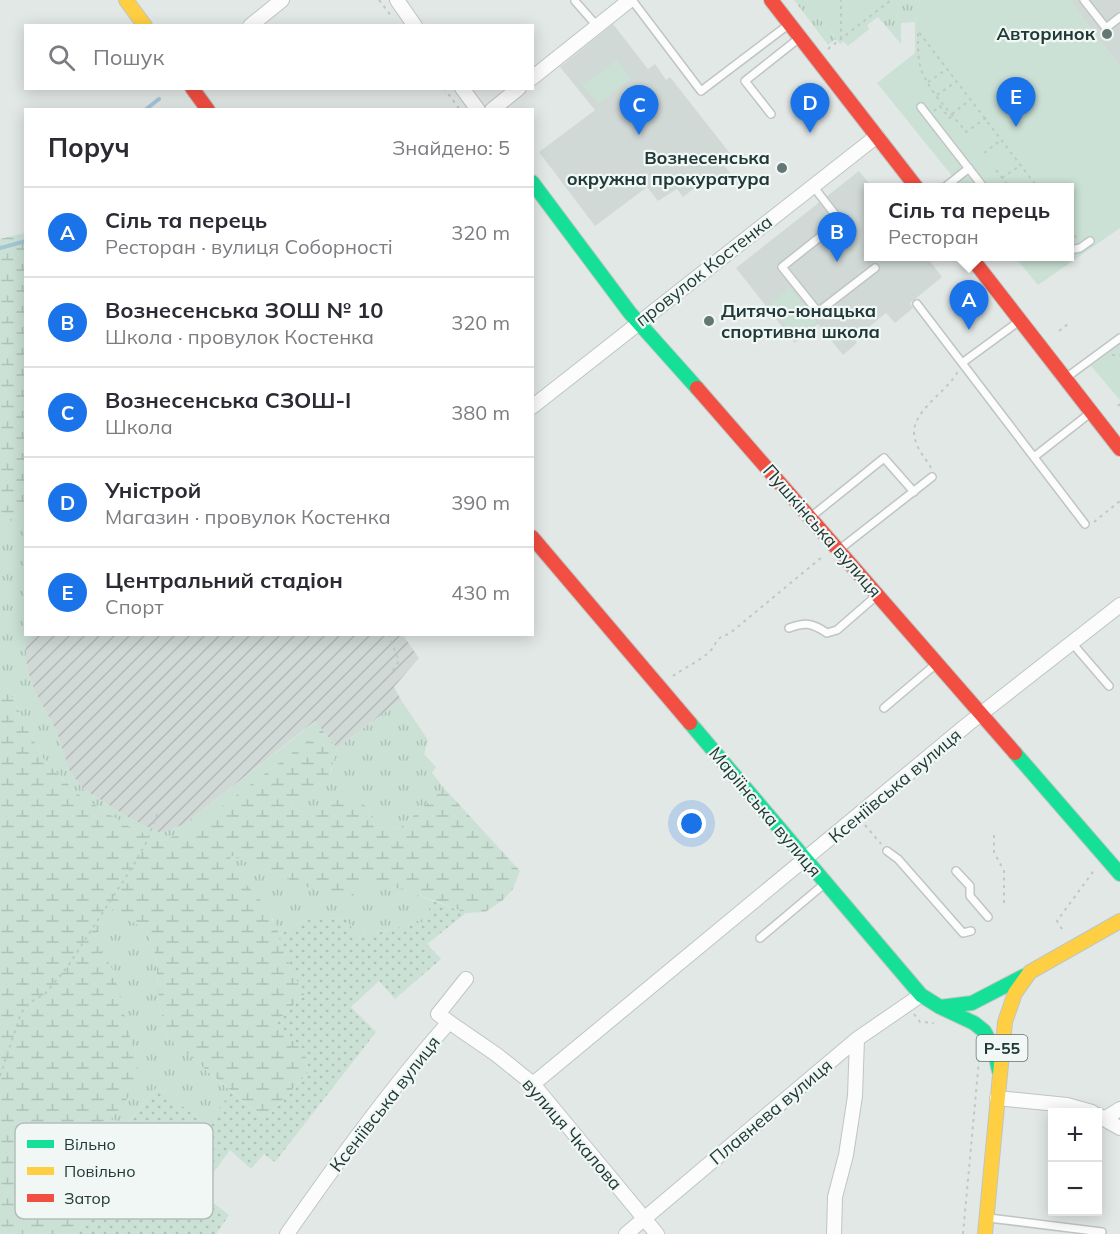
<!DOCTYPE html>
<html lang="uk">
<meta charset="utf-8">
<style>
body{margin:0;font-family:Mulish,sans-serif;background:#f2f2f3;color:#2b2b33}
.controls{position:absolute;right:18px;bottom:18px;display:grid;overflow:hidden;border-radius:0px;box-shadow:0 3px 15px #0003}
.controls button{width:54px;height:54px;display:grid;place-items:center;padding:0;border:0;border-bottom:2px solid #e1e1e2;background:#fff;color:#2b2b33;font:30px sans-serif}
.you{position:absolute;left:692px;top:824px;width:21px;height:21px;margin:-15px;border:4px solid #fff;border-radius:50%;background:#1a73e8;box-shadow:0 0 0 9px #1a73e833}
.badge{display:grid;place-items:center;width:39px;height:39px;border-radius:50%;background:#1a73e8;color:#fff;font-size:20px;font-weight:700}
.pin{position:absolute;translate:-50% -50px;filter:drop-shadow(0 2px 3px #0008)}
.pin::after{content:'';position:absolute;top:32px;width:21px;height:18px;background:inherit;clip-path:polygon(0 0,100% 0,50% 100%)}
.popup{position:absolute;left:864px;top:183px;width:210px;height:78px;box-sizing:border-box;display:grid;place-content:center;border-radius:0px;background:#fff;filter:drop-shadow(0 2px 4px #0005);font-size:20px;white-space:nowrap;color:#7c7c81}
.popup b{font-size:22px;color:#2b2b33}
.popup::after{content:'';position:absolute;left:50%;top:100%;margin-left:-12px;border:12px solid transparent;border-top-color:#fff}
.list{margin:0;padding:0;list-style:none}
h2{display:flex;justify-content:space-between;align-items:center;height:78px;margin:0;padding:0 24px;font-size:26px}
h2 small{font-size:20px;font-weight:400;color:#7c7c81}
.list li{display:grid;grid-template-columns:39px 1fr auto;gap:18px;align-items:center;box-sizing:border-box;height:90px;padding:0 24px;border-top:2px solid #e1e1e2}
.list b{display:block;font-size:22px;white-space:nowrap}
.list p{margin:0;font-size:20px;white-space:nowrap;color:#7c7c81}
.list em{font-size:20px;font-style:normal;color:#7c7c81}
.icon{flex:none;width:33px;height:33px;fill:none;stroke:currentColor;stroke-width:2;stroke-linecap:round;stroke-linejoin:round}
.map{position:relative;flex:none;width:1120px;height:1234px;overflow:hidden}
.search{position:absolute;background:#fff;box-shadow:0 3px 15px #0003;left:24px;top:24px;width:510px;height:66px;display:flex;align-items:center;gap:15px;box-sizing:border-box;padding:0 21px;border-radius:0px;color:#7c7c81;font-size:22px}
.panel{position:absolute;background:#fff;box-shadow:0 3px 15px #0003;left:24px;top:108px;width:510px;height:528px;border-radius:0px}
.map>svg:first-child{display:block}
</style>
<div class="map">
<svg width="1120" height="1234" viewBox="0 0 1120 1234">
<defs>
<pattern id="industrial-furrows" width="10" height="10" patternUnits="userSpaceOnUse" patternTransform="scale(1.5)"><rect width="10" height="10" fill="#d0d9d6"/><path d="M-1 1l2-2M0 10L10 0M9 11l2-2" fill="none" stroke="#b2bbb8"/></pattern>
<pattern id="grass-tufts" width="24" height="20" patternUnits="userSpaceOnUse" patternTransform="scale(1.5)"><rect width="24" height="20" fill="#cbe1d5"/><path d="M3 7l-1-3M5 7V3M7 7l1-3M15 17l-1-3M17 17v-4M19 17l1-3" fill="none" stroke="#aec2b7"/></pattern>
<pattern id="wetland-marsh" width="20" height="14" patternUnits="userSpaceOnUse" patternTransform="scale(1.5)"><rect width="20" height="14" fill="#cbe1d5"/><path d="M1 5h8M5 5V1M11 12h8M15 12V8" fill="none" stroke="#aec2b7"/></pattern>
<pattern id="garden-dots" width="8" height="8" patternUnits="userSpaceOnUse" patternTransform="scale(1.5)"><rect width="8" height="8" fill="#cbe1d5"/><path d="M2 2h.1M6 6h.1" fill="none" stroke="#aec2b7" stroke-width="1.8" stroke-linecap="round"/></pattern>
</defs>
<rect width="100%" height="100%" fill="#e2e8e6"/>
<path fill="#d0d9d6" d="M1069,0H1120V67Z
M613,24L648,69L655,64L666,80L670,77L732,156L723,164L733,177L720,188L710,176L683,197L677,189L658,201L647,187L595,226L539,152L595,110L560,67Z
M859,171L872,187L868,188V256L927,257L942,277L910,303L913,308L895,323L886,313L854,339L857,343L843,355L818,324L795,343L736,268Z"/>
<path fill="url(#industrial-furrows)" d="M33,634H402L419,658L394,687L401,700L337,748L315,721L185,824L160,833L131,819L82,788L69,770L56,730L35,692L29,675L26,661V640Z"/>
<path fill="url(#grass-tufts)" d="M794,0H806L836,39L828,45Z
M896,0H920L915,22L901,23V44L878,17L867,25L869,29L848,46L843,41Z
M25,507L26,634L33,635L26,641V661L29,675L35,692L56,730L69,770L82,788L131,819L161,833L185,824L316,721L322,730L192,829L161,841L126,825L78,794L44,760L5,684L0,686V528Z
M401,700L428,740L424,754L436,767L432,773L444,788L399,829L375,827L368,808L354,797H344L309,813L292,808L291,801L299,796L314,794L331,773L337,748Z
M232,856L314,890L369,881L412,892L433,901L423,922L358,937L345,918L307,920L278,935L273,919L225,864Z
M112,909L146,930L156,956L159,1005L168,1038L232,1092L206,1124L157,1087L123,1128L111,1119L94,939Z"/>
<path fill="url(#wetland-marsh)" d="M25,233V507L0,528V239Z
M5,684L44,760L78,794L126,825L161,841L192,829L322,730L337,748C333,763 330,786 314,794C306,798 300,796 291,801L292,808L309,813L344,797H354L368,808L375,827L399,829L444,788L520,871L513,889L502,901L485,912L466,913L412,892L369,881L349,898L314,890L232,856L225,864C243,881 263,899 273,921C285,946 291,971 305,994L276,1022L306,1053L308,1073L265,1119L168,1038L159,1005L156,956L146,930L112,909L94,939L113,970L141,1081L111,1119L123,1128L103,1153L125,1171L75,1234H0V686Z"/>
<path fill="#cbe1d5" d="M806,0H899L867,25L869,29L848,46L844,41L840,44Z
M920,0H1069L1120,67V228L1038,285L1015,257L1070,256V188L961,187L877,83L915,53V22Z
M617,60L631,79L598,104L583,85Z
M790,288L817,322L796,338L769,305Z
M1120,344V400L1091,366Z"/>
<path fill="url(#garden-dots)" d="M433,901L466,913L427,944L441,959L395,999L379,981L351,1007L376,1032L275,1162L264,1154L251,1169L230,1150L199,1192L229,1215L216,1234H75L124,1172L103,1153L157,1087L206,1124L232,1092L265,1119L308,1073L306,1053L276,1022L305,994L293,974L278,935L307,920L345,918L358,937L423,922Z"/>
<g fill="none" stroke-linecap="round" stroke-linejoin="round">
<path stroke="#a4c7d6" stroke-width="4" d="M145,110L159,99
M0,248L26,241"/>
<g stroke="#bfc5c3" stroke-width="10">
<path id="lane" d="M632,0L701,91L788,25
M1084,0L1106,28L1120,17
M575,1L597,26
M921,107L984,188
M771,114L745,81L798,39
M813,186L840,221L782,267L818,312L875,268
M944,188L969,168
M1070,250L1080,248L1090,241
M917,304L1085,524
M962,363L1018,322
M1067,377L1120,338
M1034,457L1089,414
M812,516L884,458L914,492
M840,549L932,477
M789,628C806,622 812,623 827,633L837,630L875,597
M1072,643L1109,686
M884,708L936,664
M887,851L898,859L963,933L971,931
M956,871L970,886V896L988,917
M760,938L823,885
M989,1218L1102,1232L1101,1234"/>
</g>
<g stroke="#bfc5c3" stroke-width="16">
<path id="street" d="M397,0L415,26
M250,26L282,0
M532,78L630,0
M462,88L478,110
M492,110L519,88
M532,407L877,136
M449,1022L497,1055L533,1084L657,1234
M533,1084L968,724L1120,605
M997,1098L1067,1105L1092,1112
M1098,1115L1104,1119L1120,1109
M1104,1119L1120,1128
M287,1234C338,1161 390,1089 449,1022L438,1014L466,979
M626,1234L857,1039L921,995
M834,1234L835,1197L846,1155L855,1096L857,1039"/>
</g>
<g stroke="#bec6c4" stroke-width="16">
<path id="fast" d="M532,182L630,313L697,388
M690,723L921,995L940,1007L974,1023L984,1031L994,1049L999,1071
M1015,753L1120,874
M940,1007L972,1003L1024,976"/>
</g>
<g stroke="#bec6c4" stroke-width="16">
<path id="slow" d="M126,0L145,26
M985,1234L1005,1022L1015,993L1030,972L1120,921"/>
</g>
<g stroke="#bec6c4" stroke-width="16">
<path id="jam" d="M771,0L917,188
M192,88L208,110
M970,256L1120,449
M697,388L1015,753
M532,537L690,723"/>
</g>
<path stroke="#c0c8c7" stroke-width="2" stroke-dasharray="3 4.5" stroke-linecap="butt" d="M379,0L392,17
M841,39V0
M828,49L891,0
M928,82L947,69
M444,88L460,110
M937,95L957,81
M934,111L940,106L949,118L953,116
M952,114L971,99
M986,118L966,132C953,115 935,98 925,78C917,64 918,47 918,31L1038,188
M984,153L1001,140
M996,170L1010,188
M1002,178L1021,165
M1028,188L1035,183
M1070,229L1076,237L1070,238
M1059,331L1068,324
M1112,355H1120
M1118,406L1120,404
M931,468C926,459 917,449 915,439C907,413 948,392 958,371
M1094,522L1120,501
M388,634L399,661L391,673
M673,676C684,668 698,662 708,653C718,645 713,638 729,634L822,557
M865,825L881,844
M994,835V852L1004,871V905
M1062,929L1057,921L1095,869
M914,1014L920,1022L934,1023
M0,1076L21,1013L29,1003L45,994L68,966L133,866L146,843L158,812
M963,1234L979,1060"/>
<use href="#lane" stroke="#fbfcfb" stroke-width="7"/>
<use href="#street" stroke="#fbfcfb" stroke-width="14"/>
<use href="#fast" stroke="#16e098" stroke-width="14"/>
<use href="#slow" stroke="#ffcf43" stroke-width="14"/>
<use href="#jam" stroke="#f24e42" stroke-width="14"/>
</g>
<g fill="#657774" stroke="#f0f7f5" stroke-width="2">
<circle cx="1107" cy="34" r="6"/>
<circle cx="782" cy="168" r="6"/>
<circle cx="709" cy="321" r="6"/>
</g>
<g text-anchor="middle" stroke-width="4.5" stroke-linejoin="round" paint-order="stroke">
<rect fill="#f0f7f5" stroke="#5f7370" stroke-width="1.5" x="976.5" y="1035" width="51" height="26" rx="4.5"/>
<g font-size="16" font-weight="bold" fill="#213a37">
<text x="1002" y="1054">Р-55</text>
</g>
<g font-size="18" font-weight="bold" fill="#213a37" stroke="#f0f7f5" text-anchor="end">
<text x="1095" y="40">Авторинок</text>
<text x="770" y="164">Вознесенська<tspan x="770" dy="21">окружна прокуратура</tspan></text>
<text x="721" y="317" text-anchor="start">Дитячо-юнацька<tspan x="721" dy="21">спортивна школа</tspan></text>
</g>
<g font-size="18" fill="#213a37" stroke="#f0f7f5">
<text transform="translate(704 271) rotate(-38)" y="6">провулок Костенка</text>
<text transform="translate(822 531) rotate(49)" y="6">Пушкінська вулиця</text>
<text transform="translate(895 786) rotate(-40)" y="6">Ксеніївська вулиця</text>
<text transform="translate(765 812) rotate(50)" y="6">Маріїнська вулиця</text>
<text transform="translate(385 1104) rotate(-52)" y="6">Ксеніївська вулиця</text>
<text transform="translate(771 1112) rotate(-40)" y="6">Плавнева вулиця</text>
<text transform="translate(572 1134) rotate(49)" y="6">вулиця Чкалова</text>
</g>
</g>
<rect x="15" y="1123" width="198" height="96" rx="9" fill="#f0f7f5" stroke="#b2bebc" stroke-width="1.5"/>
<rect x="27" y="1140" width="27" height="8" fill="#16e098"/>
<rect x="27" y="1167" width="27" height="8" fill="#ffcf43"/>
<rect x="27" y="1194" width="27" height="8" fill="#f24e42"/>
<g font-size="16" fill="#213a37">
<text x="64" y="1150">Вільно</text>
<text x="64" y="1177">Повільно</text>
<text x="64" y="1204">Затор</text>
</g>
</svg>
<div class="controls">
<button>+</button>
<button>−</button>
</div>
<div class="you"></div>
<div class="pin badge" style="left:969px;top:330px">A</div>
<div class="popup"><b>Сіль та перець</b>Ресторан</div>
<div class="pin badge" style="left:837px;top:262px">B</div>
<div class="pin badge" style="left:639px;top:135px">C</div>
<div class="pin badge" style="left:810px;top:133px">D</div>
<div class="pin badge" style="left:1016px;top:127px">E</div>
<div class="search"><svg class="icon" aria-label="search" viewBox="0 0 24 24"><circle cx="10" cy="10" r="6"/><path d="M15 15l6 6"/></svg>Пошук</div>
<section class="panel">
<h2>Поруч<small>Знайдено: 5</small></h2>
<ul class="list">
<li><span class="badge">A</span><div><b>Сіль та перець</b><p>Ресторан · вулиця Соборності</p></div><em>320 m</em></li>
<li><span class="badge">B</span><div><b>Вознесенська ЗОШ № 10</b><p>Школа · провулок Костенка</p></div><em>320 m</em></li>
<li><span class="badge">C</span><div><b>Вознесенська СЗОШ-І</b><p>Школа</p></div><em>380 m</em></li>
<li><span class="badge">D</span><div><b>Уністрой</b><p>Магазин · провулок Костенка</p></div><em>390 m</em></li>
<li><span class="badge">E</span><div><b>Центральний стадіон</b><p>Спорт</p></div><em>430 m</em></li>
</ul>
</section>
</div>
